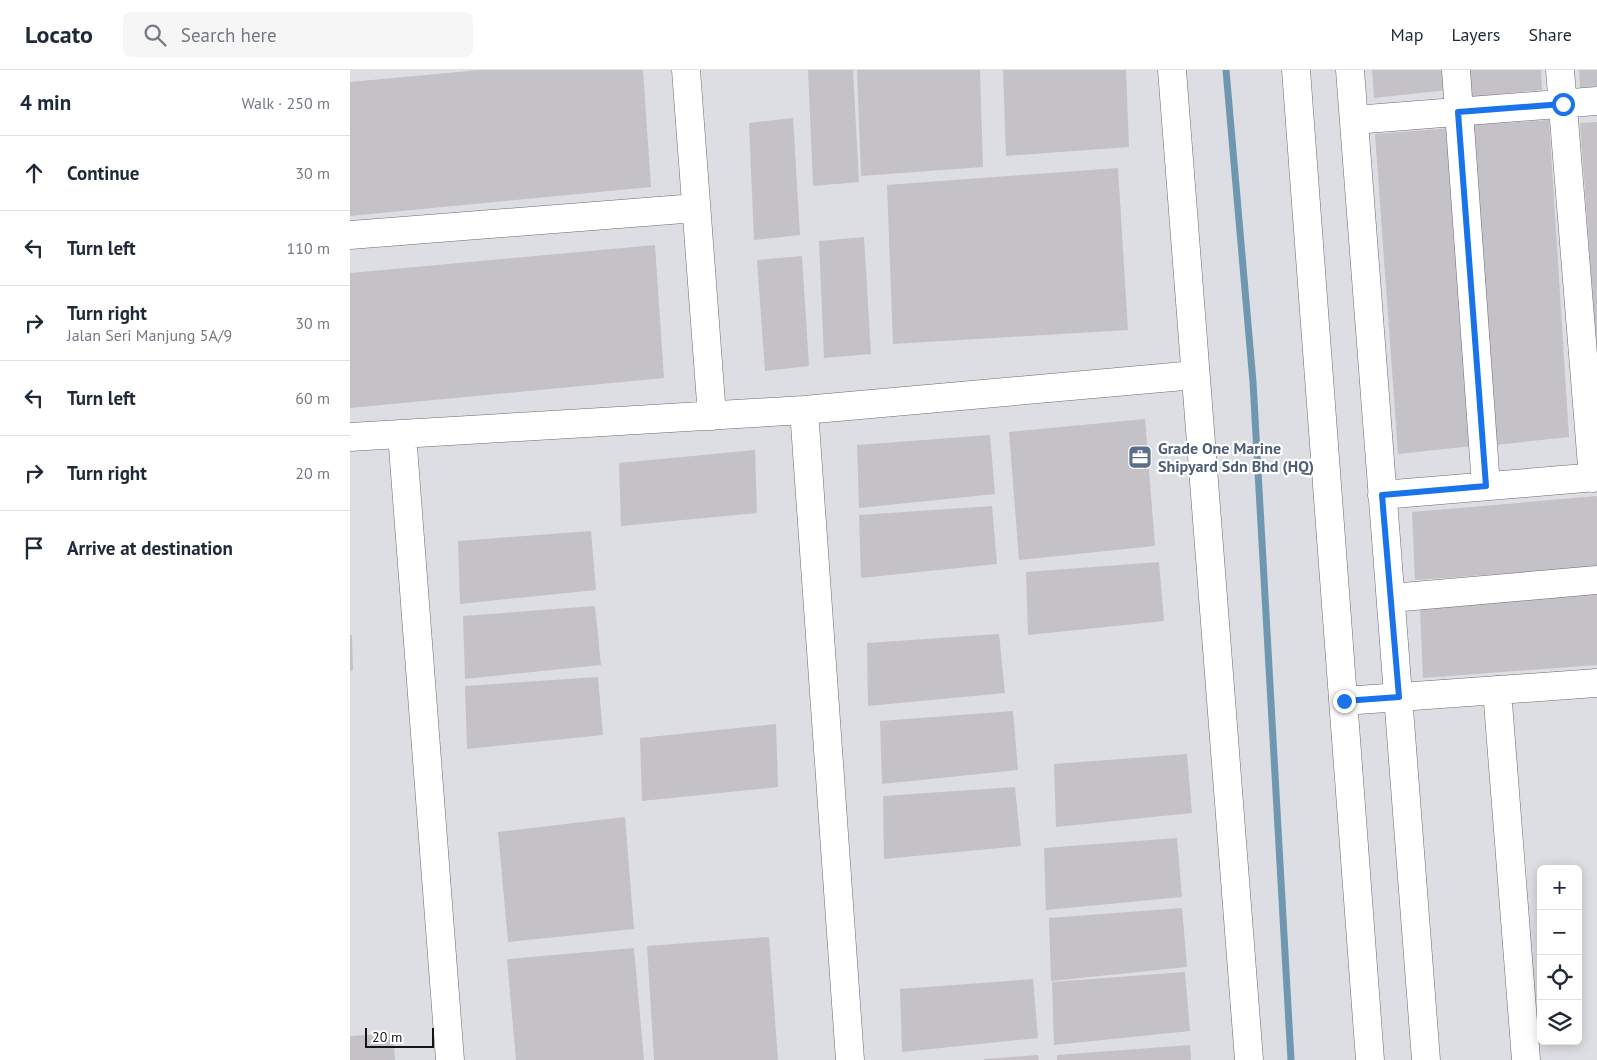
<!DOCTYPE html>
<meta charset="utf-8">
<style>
body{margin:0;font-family:"PT Sans",sans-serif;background:#f6f6f7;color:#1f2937}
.controls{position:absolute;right:15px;bottom:15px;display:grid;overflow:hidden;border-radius:8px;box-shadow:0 2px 12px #0003}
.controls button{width:45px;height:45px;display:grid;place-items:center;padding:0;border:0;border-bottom:1px solid #e0e1e3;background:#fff;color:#1f2937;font:25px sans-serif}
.scale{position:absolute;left:15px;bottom:12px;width:69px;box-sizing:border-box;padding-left:5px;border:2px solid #151517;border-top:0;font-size:14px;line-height:18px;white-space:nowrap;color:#151517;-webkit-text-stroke:4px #fff;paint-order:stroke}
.stop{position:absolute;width:15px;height:15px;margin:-11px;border:4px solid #1a73e8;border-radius:50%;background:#fff}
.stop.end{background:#1a73e8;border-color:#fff;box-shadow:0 1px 5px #0008}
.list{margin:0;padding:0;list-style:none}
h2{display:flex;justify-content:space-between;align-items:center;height:65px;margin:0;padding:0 20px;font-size:21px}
h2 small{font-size:16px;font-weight:400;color:#747a83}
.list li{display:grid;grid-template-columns:32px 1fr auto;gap:15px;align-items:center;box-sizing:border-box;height:75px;padding:0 20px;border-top:1px solid #e0e1e3}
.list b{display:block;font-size:19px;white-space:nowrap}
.list p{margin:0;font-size:16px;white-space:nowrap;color:#747a83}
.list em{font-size:16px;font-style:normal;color:#747a83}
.icon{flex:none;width:28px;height:28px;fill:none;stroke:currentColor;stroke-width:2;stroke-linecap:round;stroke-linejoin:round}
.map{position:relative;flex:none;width:1247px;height:990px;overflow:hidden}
header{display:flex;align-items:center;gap:30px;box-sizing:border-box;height:70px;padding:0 25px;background:#fff;border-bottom:1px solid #e0e1e3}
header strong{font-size:24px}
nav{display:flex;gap:28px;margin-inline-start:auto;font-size:18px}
.search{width:350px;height:45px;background:#f6f6f7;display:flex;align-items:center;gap:12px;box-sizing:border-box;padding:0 18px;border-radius:8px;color:#747a83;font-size:19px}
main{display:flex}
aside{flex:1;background:#fff}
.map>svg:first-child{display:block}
</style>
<header>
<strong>Locato</strong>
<div class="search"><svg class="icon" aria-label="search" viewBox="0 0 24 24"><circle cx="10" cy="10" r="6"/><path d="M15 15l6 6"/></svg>Search here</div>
<nav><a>Map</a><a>Layers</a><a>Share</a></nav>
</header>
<main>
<aside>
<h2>4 min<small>Walk · 250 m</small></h2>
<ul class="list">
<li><svg class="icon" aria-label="ahead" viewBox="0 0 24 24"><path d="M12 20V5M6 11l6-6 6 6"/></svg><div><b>Continue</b></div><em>30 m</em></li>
<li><svg class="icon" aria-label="left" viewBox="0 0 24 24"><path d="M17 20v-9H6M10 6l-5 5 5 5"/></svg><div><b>Turn left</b></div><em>110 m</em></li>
<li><svg class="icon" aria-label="right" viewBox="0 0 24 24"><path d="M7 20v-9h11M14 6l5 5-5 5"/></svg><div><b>Turn right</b><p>Jalan Seri Manjung 5A/9</p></div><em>30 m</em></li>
<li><svg class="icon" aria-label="left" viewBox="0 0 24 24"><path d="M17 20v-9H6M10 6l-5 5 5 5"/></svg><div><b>Turn left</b></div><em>60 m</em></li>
<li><svg class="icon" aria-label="right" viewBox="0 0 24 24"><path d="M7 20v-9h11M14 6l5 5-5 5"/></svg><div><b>Turn right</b></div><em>20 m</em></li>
<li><svg class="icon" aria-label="arrive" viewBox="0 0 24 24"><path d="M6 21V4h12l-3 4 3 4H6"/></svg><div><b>Arrive at destination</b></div></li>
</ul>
</aside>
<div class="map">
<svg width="1247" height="990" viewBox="0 0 1247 990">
<rect width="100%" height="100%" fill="#dddee3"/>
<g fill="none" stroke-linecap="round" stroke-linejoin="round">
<path stroke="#7097b0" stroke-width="7" d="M876,0L903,312L941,990"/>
</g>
<path fill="#c4c2c6" d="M130,0H293L301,117L0,146V12Z
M458,0H503L509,112L463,116Z
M507,0H630L633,97L511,106Z
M653,0H776L779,77L656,86Z
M1022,0H1097L1098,20L1024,28Z
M1116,0H1191L1192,20L1118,27Z
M1229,0H1247V16L1230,18Z
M443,48L450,165L404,170L399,53Z
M1199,50L1219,367L1145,375L1123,55Z
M1247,52V272L1246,273L1230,53Z
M1102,58L1122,376L1048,384L1025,64Z
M768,98L778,260L543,274L537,115Z
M514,167L521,284L474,288L469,171Z
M305,175L314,308L0,338V203Z
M452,186L459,296L415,301L407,190Z
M795,349L805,476L669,490L659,362Z
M640,365L645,424L509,438L507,375Z
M405,380L407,443L271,456L269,393Z
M1247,426V497L1065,510L1062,442Z
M642,436L647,494L511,508L509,445Z
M241,461L246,520L110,534L108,471Z
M809,492L814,551L678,565L676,502Z
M1247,524V595L1073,608L1070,539Z
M245,536L251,595L115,609L113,546Z
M649,564L655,623L518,636L517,573Z
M0,565H2L3,600L0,601Z
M248,607L253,665L117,679L115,616Z
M663,641L668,700L532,714L530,651Z
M426,654L428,717L292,731L290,668Z
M837,684L842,743L706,757L704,694Z
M665,717L671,776L534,789L533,726Z
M275,747L284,859L158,872L148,762Z
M827,768L832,827L696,840L694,778Z
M832,838L837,897L701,911L699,848Z
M419,867L428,990H304L297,876Z
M284,878L294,990H166L157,889Z
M835,902L840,961L704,975L702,912Z
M683,909L688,968L552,982L550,919Z
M43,963L45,990H0V966Z
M840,975L841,990H707V985Z
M688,985L689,990H634V989Z"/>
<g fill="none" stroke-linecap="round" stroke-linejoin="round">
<g stroke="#6a6a6f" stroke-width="29">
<path id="minor" d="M336,0L362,346
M822,0L899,990
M946,0L1020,990
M1000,0L1076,990
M1106,0L1136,416
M1210,0L1243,408
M1004,50L1247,31
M0,165L346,138
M454,340L500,990
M52,364L100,990
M0,367L454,340L845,305
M1032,425L1247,407
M1041,528L1247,510
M1147,620L1176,990
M994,631L1247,613"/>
</g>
<use href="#minor" stroke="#fff" stroke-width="28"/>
</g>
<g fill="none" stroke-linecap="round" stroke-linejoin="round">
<path stroke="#1a73e8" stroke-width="6" d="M994,631L1049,627L1032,425L1136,416L1108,42L1213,34"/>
</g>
<defs>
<g id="office-square" transform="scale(1.25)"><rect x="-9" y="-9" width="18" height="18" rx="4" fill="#5c6f8a" stroke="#fff"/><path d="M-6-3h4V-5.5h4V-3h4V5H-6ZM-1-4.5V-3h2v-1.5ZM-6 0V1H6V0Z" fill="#fff"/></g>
</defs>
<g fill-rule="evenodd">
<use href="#office-square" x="790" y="387"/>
</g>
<g text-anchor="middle" stroke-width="4.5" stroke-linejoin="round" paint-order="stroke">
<g font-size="16" font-weight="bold" fill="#4e5e75" stroke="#fff" text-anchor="start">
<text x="808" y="384">Grade One Marine<tspan x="808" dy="18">Shipyard Sdn Bhd (HQ)</tspan></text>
</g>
</g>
</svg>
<div class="controls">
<button>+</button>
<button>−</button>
<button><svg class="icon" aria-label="locate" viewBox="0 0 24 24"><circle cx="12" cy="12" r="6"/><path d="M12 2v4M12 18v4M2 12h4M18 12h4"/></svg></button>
<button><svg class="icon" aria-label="layers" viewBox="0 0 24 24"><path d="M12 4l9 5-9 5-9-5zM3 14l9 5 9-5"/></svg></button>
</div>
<div class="scale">20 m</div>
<div class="stop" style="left:1213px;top:34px"></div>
<div class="stop end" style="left:994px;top:631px"></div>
</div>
</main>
